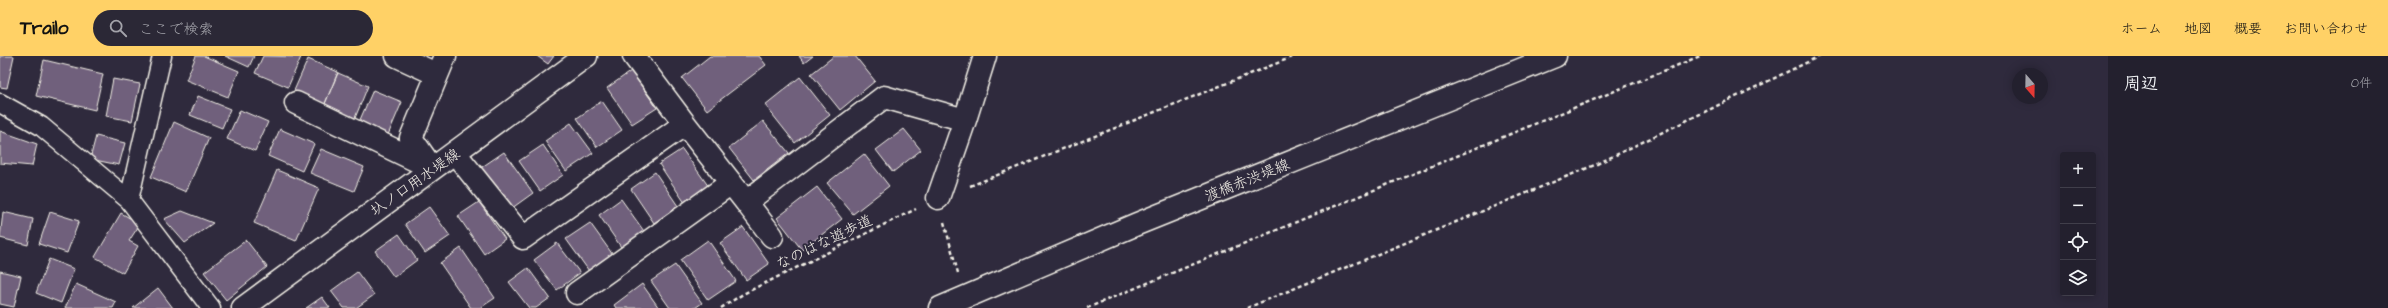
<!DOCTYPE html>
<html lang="ja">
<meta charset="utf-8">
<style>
body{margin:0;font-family:"Architects Daughter","Klee One",sans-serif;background:#2b2836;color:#f1f3f6}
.controls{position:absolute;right:12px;bottom:12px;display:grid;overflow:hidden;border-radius:4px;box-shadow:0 2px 10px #0003}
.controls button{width:36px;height:36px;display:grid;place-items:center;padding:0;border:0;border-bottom:1px solid #403e4a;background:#23202e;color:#f1f3f6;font:20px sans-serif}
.compass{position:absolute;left:2012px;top:12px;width:36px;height:36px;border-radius:50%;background:#23202e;box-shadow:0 2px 10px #0003;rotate:160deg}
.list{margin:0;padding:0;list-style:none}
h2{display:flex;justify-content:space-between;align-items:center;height:52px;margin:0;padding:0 16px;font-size:17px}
h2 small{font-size:13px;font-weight:400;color:#a3a3aa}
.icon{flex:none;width:22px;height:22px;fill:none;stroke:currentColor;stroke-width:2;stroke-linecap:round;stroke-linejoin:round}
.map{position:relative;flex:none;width:2108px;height:252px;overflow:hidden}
header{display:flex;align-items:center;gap:24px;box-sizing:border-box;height:56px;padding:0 20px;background:#ffd166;color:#111}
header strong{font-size:19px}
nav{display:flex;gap:22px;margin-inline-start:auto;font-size:14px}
.search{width:280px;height:36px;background:#2b2836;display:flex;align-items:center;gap:10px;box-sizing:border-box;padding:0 14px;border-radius:22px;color:#a3a3aa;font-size:15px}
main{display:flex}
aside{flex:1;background:#23202e}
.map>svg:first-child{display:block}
</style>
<header>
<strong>Trailo</strong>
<div class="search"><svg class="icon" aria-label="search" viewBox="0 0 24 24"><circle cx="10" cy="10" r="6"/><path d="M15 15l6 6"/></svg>ここで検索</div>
<nav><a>ホーム</a><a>地図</a><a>概要</a><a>お問い合わせ</a></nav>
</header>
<main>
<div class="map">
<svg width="2108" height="252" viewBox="0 0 2108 252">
<rect width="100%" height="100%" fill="#2f2a3d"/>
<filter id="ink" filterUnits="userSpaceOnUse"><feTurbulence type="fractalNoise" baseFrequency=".025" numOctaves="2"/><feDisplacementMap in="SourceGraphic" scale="8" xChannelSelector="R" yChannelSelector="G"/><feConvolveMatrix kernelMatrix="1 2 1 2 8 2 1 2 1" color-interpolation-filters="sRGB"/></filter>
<g filter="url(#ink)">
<path fill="#70607b" stroke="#f4f1e8" d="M0,0H14L7,32L0,31Z
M196,0H204L239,15L228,41L186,24Z
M225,0H254L249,11Z
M263,0L301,1L288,31L255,17Z
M537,0H554L548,8Z
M710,0H759L766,9L707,54L682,22Z
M799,0H813L804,7Z
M834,0H855L875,25L840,54L811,18Z
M308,3L338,16L324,50L293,37Z
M44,4L103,18L95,54L36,40Z
M631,15L657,52L632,68L607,32Z
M338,17L368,30L355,62L324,50Z
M800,21L830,59L795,87L765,49Z
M113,23L140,28L132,65L106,60Z
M373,34L402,46L388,79L359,66Z
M198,40L230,53L222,72L190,59Z
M602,45L622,74L597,91L577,62Z
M240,54L268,66L255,95L227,83Z
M763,65L789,97L754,124L729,92Z
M174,66L209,82L186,136L151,121Z
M571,67L593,97L566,115L545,85Z
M280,73L314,88L302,115L268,100Z
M904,73L921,94L893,116L876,94Z
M0,75L37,88L32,110L0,107Z
M96,80L125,87L119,109L90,103Z
M543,89L563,119L540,135L519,105Z
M321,93L364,111L354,135L310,117Z
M682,93L709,131L685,147L659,108Z
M504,96L533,137L508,155L479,113Z
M864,98L889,130L853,158L827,127Z
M277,114L319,132L296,185L254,167Z
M655,116L678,150L654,167L631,133Z
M817,131L842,163L802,194L777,162Z
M621,143L646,178L623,194L599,159Z
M479,146L505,183L484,198L458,160Z
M429,151L450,180L425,197L405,168Z
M182,155L213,167L185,187L164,163Z
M3,156L33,163L28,189L0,182Z
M50,156L79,165L67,197L39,188Z
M121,157L140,168L129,185L138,190L123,217L95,201Z
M590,167L613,199L589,215L566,183Z
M743,171L769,208L746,224L720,187Z
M399,178L417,204L394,221L375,195Z
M246,184L267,211L226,244L204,216Z
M708,184L736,225L708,244L680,204Z
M557,187L580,217L557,234L534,204Z
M461,192L495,242L480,252H471L440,207Z
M49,203L74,213L61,247L36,237Z
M675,209L702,247L695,252H670L651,225Z
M528,212L550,242L536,252H529L509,226Z
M0,215L21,220L14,251L0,248Z
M357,216L374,239L356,252H344L331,235Z
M76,228L116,246L113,252H65Z
M642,228L659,252H616L614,249Z
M158,232L173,252H133Z
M322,241L330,252H306Z"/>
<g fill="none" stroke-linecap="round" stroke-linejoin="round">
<g stroke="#f4f1e8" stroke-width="21">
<path id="lane" d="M0,47L41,70L129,144L211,252
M129,144L162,0"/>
</g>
<g stroke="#f4f1e8" stroke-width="25">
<path id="street" d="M397,0L436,18
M296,47L432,112
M685,68L746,146L884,41L965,64L985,0
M455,97L523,182L685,68L634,0
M432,112L411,82L445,0
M938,142L965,64
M746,146L772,180
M577,237L731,127
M243,252L586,0"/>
</g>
<g stroke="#f4f1e8" stroke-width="25">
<path id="secondary" d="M940,252L1137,168L1555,0"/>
</g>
<path stroke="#f4f1e8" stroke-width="2.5" stroke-dasharray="4 3" stroke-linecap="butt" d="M970,130L1295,0
M944,166L958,217
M721,252L743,238L916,153
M1087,252L1700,0
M1247,252L1597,108L1820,0"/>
<use href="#lane" stroke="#2f2a3d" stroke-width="18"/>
<use href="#street" stroke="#2f2a3d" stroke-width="22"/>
<use href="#secondary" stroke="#2f2a3d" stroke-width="22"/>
</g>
</g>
<g text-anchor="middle" stroke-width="4" stroke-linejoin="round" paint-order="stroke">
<g font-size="15" fill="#f4f1e8" stroke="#2f2a3d">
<text transform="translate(1247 124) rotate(-22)" y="5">渡橋赤渋堤線</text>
<text transform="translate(415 126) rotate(-35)" y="5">圦ノ口用水堤線</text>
<text transform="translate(824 186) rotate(-26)" y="5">なのはな遊歩道</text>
</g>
</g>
</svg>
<div class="controls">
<button>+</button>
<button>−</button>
<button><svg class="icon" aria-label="locate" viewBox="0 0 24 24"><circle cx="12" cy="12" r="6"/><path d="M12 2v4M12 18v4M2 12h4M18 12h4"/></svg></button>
<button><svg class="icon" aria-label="layers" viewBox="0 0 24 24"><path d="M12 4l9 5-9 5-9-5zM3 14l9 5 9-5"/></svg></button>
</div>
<svg class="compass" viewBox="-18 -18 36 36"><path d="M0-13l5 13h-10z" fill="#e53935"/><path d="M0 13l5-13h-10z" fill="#a3a3aa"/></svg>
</div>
<aside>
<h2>周辺<small>0件</small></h2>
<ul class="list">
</ul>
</aside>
</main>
